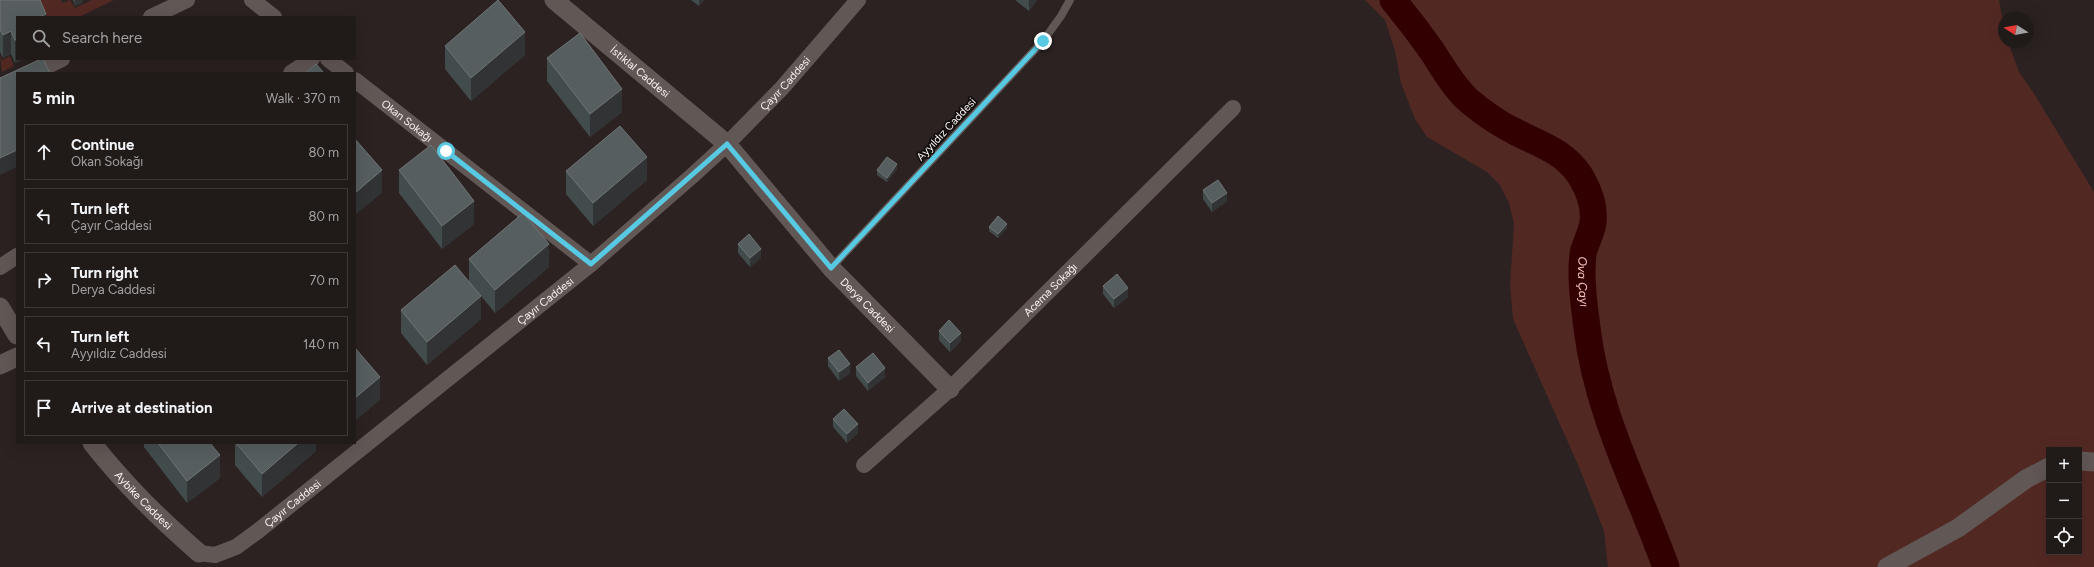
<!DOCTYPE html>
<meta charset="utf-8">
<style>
body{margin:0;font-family:Figtree,sans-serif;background:#282322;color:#f1f3f6}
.controls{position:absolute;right:12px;bottom:12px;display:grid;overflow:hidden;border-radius:0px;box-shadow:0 4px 16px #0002}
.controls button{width:36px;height:36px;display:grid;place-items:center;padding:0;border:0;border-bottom:1px solid #3d3838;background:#201a19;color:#f1f3f6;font:20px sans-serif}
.compass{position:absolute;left:1998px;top:12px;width:36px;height:36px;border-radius:50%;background:#201a19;box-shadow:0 4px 16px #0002;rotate:281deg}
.stop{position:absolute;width:12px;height:12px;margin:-9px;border:3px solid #57c9e2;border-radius:50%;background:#fff}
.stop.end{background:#57c9e2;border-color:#fff;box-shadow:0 1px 4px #0008}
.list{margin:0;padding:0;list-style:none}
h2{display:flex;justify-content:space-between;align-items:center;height:52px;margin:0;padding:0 16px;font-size:17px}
h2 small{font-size:13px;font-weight:400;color:#a2a1a2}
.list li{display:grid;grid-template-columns:26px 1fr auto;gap:12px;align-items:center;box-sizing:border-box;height:56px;margin:0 8px 8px;padding:0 8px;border:1px solid #3d3838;border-radius:0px}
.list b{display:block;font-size:15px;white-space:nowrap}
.list p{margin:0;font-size:13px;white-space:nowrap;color:#a2a1a2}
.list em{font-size:13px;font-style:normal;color:#a2a1a2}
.icon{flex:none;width:22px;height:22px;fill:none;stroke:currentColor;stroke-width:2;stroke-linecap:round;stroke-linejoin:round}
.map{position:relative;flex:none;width:2094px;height:567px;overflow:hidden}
.search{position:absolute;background:#201a19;box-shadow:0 4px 16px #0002;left:16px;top:16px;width:340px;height:44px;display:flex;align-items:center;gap:10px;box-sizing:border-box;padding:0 14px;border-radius:0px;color:#a2a1a2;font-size:15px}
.panel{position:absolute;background:#201a19;box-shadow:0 4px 16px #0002;left:16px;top:72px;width:340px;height:372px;border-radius:0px}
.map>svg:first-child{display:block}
</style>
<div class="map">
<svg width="2094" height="567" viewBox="0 0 2094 567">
<rect width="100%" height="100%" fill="#2b2221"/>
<path fill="#522823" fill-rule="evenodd" d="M24,0H61L63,3L70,0L75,8L92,0H114L79,17H40Z
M1365,0H1999L2004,27V42H2008L2019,72L2033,92L2094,192V567H1608L1604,531L1579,467L1513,319L1510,285L1514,224L1509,203L1500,185L1487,172L1427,137L1415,119L1401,83L1395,51L1385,20ZM2049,450H2079V552H2049Z
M0,55L2,60L10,56L14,66L2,72Z"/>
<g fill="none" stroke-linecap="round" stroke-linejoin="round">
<path stroke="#330001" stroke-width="27" id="s1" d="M1393,0C1407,17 1420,34 1432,51C1443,68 1453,86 1468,100C1481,111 1496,122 1512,130C1538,144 1564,150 1581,177C1588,189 1595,206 1593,222C1592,233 1585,243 1583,254C1580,277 1584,304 1587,328C1597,413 1637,487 1666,567"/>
<path stroke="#615755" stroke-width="8" d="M831,268L1043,41L1061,16L1070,0"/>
<g stroke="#615755" stroke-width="16">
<path d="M252,0L274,17"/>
<path d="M151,17L187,0"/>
<path d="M328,59L346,73"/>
<path d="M33,73L62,59"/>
<path d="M291,73L312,59"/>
<path id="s2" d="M355,80L591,264"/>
<path d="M0,267L17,256"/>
<path id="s3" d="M864,465L950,389L1233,108"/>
<path id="s4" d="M199,553L215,555L236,547L258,531L591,264L692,176L727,144L782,88L858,0"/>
</g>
<g stroke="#615755" stroke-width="19">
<path id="s5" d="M554,0L727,144L831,268L950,389"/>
<path d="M0,307L17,335"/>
<path d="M0,365L17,357"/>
<path id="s6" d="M92,443C126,486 158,517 199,553"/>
<path d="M2079,461L2094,462"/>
<path d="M1887,567L1958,528L2026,479L2049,467"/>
</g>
</g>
<path fill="#434c4d" d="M0,0L46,17H17L23,59L15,63L11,54L3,58L0,52Z
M73,0H83V2L75,6Z
M691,0H704L699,6Z
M1015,0H1037L1029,11Z
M445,46L525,55L471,101L445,69Z
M547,58L622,112L590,137L547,81Z
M897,169L887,182L877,175V170Z
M399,170L474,224L442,249L399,193Z
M566,171L647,180L593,226L566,194Z
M1203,190L1227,201L1212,212L1203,199Z
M989,227L1007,228L998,238L989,231Z
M738,244L761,258L750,267L738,253Z
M469,259L549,267L495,313L481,296V319L427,365L401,333V310L469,281Z
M1103,286L1128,297L1114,308L1103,294Z
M939,331L961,341L950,352L939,340Z
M828,358L850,373L839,381L828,366Z
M856,367L885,377L868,391L856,376Z
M833,419L858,433L847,443L833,427Z
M144,443H210L220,478L187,503L144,447Z
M235,443H316V451L262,497L235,465Z"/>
<path fill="#313334" d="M75,0H83V2L75,6Z
M699,0H704L699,6Z
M1029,0H1037L1029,11Z
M46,14V17H39Z
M11,31V54L3,58V35Z
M525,32V55L471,101V78Z
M15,40H17V59H23L15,63Z
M622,89V112L590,137V114Z
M17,150V167L0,175V158Z
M647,157V180L593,226V203Z
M897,164V169L887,182V178Z
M382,170V193L355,215V193Z
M1227,193V201L1212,212V203Z
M474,201V224L442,249V226Z
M1007,224V228L998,238V234Z
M549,244V267L495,313V290Z
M761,249V258L750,267V258Z
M1128,288V297L1114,308V299Z
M481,296V319L427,365V342Z
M961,333V341L950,352V343Z
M850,364V373L839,381V372Z
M885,368V377L868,391V383Z
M380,377V400L355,421V398Z
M858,424V433L847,443V434Z
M298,443H316V451L262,497V474Z
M220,455V478L187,503V481Z"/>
<path fill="#565e5f" stroke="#707576" d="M0,0H40L46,14L39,17H17V40H15L11,31L3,35L0,29Z
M498,0L525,32L471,78L445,46Z
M580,33L622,89L590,114L547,58Z
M41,59H43L50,73H17V150L0,158V78Z
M316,64L324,73H306Z
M620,126L647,157L593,203L566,171Z
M355,139L382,170L355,193Z
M431,145L474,201L442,226L399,170Z
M887,157L897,164L887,178L877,170Z
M1218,180L1227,193L1212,203L1203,190Z
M523,213L549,244L495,290L469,259Z
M998,216L1007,224L998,234L989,227Z
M749,234L761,249L750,258L738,244Z
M455,265L481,296L427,342L401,310Z
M1117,274L1128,288L1114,299L1103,286Z
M949,320L961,333L950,343L939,331Z
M355,348L380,377L355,398Z
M839,350L850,364L839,372L828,358Z
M873,353L885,368L868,383L856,367Z
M844,409L858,424L847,434L833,419Z
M158,443H210L220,455L187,481Z
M236,443H298L262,474Z"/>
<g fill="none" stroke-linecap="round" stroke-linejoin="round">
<path stroke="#57c9e2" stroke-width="5" d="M446,151L591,264L727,144L831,268L1043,41"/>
</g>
<g text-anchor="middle" stroke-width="3.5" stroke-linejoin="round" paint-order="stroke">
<g font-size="11" fill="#faf3f2" stroke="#110d0c">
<text dy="4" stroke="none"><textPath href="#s5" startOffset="112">İstiklal Caddesi</textPath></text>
<text dy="4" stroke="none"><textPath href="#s4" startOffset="758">Çayır Caddesi</textPath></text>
<text dy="4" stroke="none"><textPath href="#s2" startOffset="66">Okan Sokağı</textPath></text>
<text transform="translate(946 129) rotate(-47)" y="4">Ayyıldız Caddesi</text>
<text dy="4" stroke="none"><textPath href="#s3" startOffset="256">Acema Sokağı</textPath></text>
<text dy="4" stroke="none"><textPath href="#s4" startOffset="434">Çayır Caddesi</textPath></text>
<text dy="4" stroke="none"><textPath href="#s5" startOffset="439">Derya Caddesi</textPath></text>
<text dy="4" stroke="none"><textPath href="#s6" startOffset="77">Aybike Caddesi</textPath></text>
<text dy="4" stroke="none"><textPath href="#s4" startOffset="110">Çayır Caddesi</textPath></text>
</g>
<g font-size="12" font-style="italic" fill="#f8cac3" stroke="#110d0c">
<text dy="4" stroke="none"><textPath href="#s1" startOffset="372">Ova Çayı</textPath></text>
</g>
</g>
</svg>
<div class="controls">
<button>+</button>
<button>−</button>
<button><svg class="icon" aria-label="locate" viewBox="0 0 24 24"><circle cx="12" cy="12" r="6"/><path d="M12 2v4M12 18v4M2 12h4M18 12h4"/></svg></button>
</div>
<svg class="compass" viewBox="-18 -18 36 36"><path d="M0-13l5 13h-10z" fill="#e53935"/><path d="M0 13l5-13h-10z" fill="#a2a1a2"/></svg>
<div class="stop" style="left:446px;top:151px"></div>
<div class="stop end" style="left:1043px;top:41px"></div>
<div class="search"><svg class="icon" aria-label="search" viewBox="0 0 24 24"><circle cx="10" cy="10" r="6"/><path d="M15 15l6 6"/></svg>Search here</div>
<section class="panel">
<h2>5 min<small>Walk · 370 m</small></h2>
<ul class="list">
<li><svg class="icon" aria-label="ahead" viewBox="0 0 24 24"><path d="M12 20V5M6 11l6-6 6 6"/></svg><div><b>Continue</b><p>Okan Sokağı</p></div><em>80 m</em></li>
<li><svg class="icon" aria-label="left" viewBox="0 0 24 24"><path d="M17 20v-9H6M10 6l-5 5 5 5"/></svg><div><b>Turn left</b><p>Çayır Caddesi</p></div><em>80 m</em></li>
<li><svg class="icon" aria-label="right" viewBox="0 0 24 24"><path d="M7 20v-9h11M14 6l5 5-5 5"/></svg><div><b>Turn right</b><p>Derya Caddesi</p></div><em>70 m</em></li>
<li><svg class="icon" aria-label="left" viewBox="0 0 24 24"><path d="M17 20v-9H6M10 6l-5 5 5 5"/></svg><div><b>Turn left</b><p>Ayyıldız Caddesi</p></div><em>140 m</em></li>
<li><svg class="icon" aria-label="arrive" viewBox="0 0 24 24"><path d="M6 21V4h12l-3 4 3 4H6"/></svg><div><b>Arrive at destination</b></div></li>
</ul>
</section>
</div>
